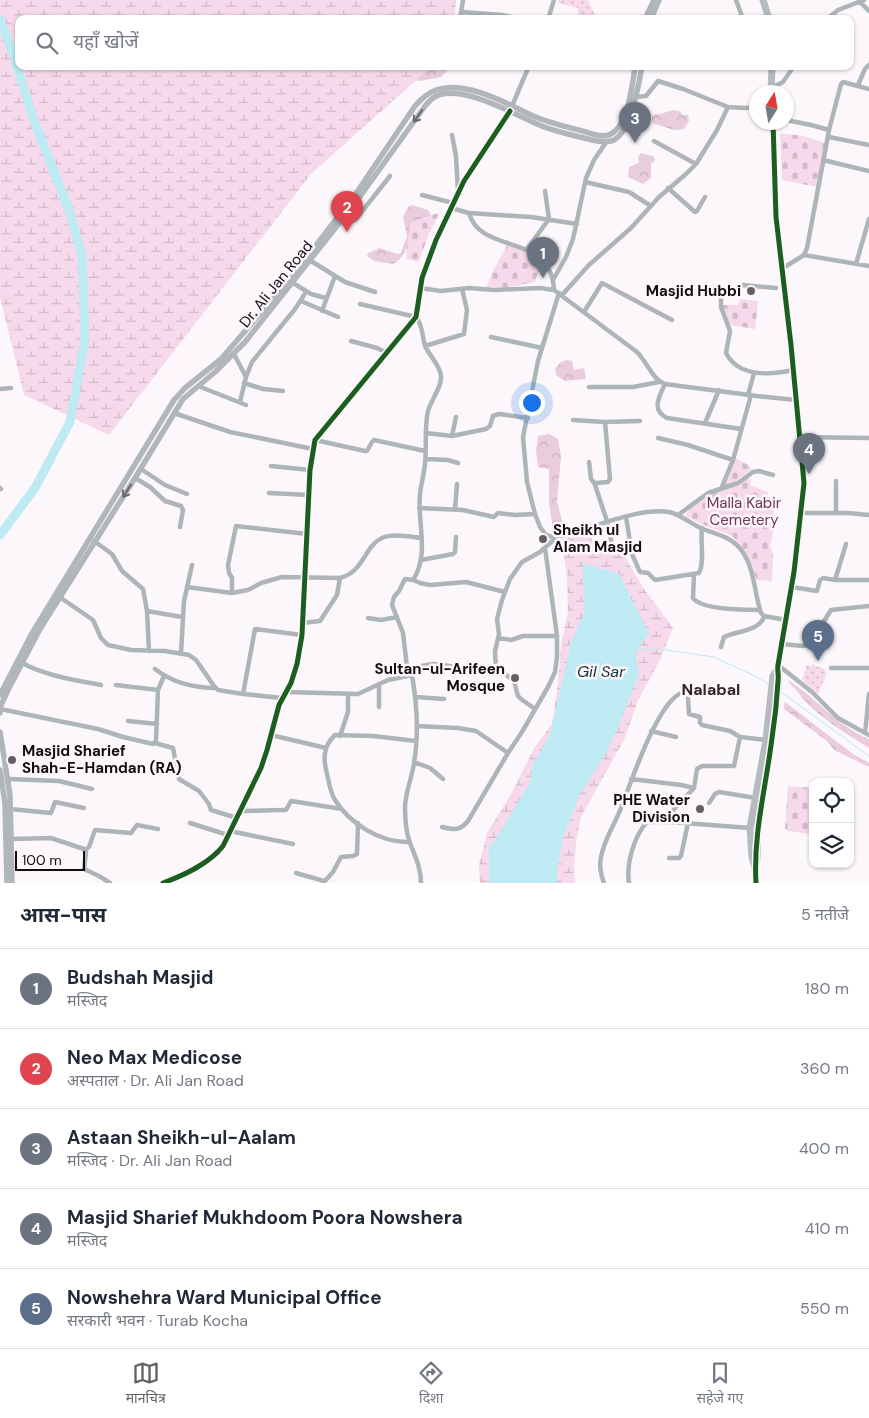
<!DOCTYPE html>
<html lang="hi">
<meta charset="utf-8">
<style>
body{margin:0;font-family:"DM Sans","Noto Sans Devanagari",sans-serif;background:#f6f6f7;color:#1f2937}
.controls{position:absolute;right:15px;bottom:15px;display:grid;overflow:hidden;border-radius:10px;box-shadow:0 1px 4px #0004}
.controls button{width:45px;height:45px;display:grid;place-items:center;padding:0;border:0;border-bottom:1px solid #e0e1e3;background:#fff;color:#1f2937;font:25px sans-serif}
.compass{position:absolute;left:749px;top:85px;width:45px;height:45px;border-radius:50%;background:#fff;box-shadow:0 1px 4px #0004;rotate:11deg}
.scale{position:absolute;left:15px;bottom:12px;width:70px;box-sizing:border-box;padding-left:5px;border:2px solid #130d11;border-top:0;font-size:14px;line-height:18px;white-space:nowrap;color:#130d11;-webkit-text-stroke:4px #fdf6fa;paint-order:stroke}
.you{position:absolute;left:531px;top:402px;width:18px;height:18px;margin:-12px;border:4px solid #fff;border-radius:50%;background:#1a73e8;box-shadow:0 0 0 8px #1a73e833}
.badge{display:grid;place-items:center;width:32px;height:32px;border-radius:50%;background:#655f63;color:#fff;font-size:16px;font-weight:700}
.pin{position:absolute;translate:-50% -41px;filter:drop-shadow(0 1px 2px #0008)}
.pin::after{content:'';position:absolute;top:26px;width:18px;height:15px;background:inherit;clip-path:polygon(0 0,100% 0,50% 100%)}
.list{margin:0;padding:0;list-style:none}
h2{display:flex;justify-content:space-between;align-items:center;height:65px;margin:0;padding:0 20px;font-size:21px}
h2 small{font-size:16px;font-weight:400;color:#747a83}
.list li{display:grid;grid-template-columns:32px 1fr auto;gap:15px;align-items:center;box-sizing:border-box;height:80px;padding:0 20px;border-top:1px solid #e0e1e3}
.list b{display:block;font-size:19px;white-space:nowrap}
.list p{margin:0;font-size:16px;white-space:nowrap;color:#747a83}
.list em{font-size:16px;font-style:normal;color:#747a83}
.icon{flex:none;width:28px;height:28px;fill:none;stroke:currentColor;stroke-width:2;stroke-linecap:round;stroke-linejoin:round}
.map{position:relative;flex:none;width:869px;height:883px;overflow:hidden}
.search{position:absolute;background:#fff;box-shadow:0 1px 4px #0004;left:15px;right:15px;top:15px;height:55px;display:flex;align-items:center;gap:12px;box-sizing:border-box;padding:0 18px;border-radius:10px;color:#747a83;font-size:19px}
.sheet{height:465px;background:#fff}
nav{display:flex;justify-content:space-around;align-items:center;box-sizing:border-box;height:70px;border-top:1px solid #e0e1e3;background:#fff;font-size:14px;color:#747a83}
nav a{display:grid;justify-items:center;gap:2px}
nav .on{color:#655f63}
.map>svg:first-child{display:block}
</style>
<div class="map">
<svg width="869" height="883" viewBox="0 0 869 883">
<defs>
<pattern id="green-dots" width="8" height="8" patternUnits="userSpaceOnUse" patternTransform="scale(1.25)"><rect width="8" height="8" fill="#f6d9ea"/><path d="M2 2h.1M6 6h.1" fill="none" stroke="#d2b9c8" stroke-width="1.8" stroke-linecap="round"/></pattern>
<pattern id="forest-crowns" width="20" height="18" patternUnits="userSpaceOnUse" patternTransform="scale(1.25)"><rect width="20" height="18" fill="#eacddd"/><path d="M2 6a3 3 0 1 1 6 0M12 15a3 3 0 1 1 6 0" fill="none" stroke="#c8afbd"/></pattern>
<pattern id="wetland-marsh" width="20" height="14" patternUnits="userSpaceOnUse" patternTransform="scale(1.25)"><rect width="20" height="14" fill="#f6d9ea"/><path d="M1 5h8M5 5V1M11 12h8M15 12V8" fill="none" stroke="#d2b9c8"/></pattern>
<pattern id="cemetery-stones" width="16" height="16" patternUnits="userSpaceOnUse" patternTransform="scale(1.25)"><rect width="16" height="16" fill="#f6d9ea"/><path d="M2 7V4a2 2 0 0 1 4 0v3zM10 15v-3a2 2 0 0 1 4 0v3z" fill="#d2b9c8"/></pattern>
</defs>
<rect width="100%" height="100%" fill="#fcf7fa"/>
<path fill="url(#green-dots)" d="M559,0H588L597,19H580L578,18V8L558,3Z
M813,663L815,666L823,668L827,673L818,694L802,680L807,665L812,666Z"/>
<path fill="url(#forest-crowns)" d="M391,66H449L450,68L441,77L421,81L393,76Z
M673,110L679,111L683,115H688L689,121L684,129L674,130L652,123V117L655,114H660Z
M641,153L653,156L655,160L651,164V178L643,184L628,177L629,167L639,163L638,157Z
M412,205L428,210L433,219L409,235C408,247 403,259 393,264L374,261L367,256L368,253L380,248L397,254L401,253L407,236L403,217L408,207Z
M567,360L572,361L574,370L584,368L586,379L565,381L556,375L555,368L561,362Z
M549,434L558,439L561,456L557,501L563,525L553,530L549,502V469L538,467L536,450L538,436Z
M788,680C817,698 837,726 869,739V748C847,734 823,720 805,701C802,699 801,695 798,692C794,687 790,686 788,680Z
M785,702L853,754L869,763V767L834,750L827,741L784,709Z"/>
<path fill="url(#wetland-marsh)" d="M0,0H456L454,19H19V66H432L311,174L109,435L24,395L0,297Z
M589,528L594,549L607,548L625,557L644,589L673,628L660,660L638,700L625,738L581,817L576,842L574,870L575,883H480L479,865L487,833L511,794L535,747L552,724L558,683L561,645L568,612L567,576L561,537Z"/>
<path fill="url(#cemetery-stones)" d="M780,133L803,136L825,143L817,187L782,180Z
M435,214H439L428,236L419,262L407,259L406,250L411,222Z
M507,245L516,247L539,258L541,263L535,282L510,287H487C491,270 501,259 507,245Z
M740,299L758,301L755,329L730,325L722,305H738Z
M735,458L750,466L751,470L733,483L725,485Z
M747,477L751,480L750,485L768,492L767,497L774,509L772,519L775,523L770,546L773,555L772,581L757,580L741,546L732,536L704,525L686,516C693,494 728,486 747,477Z
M788,786L813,788V835L785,830Z"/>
<path fill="#beeaf4" d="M583,563L619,574L649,634L635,653L639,674L619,724L605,755L579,796L563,838L557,872V883H489V847L496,839L529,784L534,762L550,735L571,643L584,613Z"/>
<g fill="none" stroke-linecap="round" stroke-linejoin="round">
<path stroke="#beeaf4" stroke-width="1" d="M634,653L643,649H660L714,657L757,677L769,685
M781,692L869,756"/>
<path stroke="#beeaf4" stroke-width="9" d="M0,19L14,57L34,121L69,210L82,256L85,339L70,422L35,488L0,535"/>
<path stroke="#aeb5b7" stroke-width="4.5" d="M736,0L743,19
M860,2L869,11
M461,12L502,15L521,19
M460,19L463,0
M548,19L554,0
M827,19L838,10L864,0
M858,85L865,69L869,65
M771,88L783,82L794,66
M636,97L646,96L658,81L683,89L728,107L745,108L756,107
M512,106L529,66
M786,120L811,125L829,130
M452,135L456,156L458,191
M829,137L869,145
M654,141L696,164
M823,160L869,171
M585,182L629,192L651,206
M668,188L695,212L697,211L705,197
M422,195L453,203
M451,208L469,213L531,217L577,224
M469,213C481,256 551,231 554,290
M341,222H351L356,219L390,176
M527,249L549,219L545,191
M804,255L869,266
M311,261L345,282L375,292
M856,264L869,219
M783,268L804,255L807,248L829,130L841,84L843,82L869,89
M553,280L566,257L573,239L586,178L594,160L607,141
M293,283L311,294L326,298
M420,288L441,291L469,288L494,290L540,288L554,290L637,352C647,362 652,379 665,384L757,396L796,400
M776,288L743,285L740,287V292L721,291V307L730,331L726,353C739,378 770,375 793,370
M559,293L538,361L523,437L527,482L535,514L540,527L546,535L553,537C587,531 636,507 669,512C682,515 691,524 703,529C718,535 732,537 742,551C755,570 754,592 761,613L764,616L786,620
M562,295L589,265L631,228L659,197L686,174L696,164L717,130L728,107
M301,301L338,317
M360,304L416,317C423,325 422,336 425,346C429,355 440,365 441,376C442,387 431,400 428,411C424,429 427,447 425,464C424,474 421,484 420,494C417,523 430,554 413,580
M322,311L335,276
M584,312L602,283L672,320
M491,337L542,348
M351,341L377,348L387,353
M425,346L464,334L467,310L462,289
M234,354L246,377
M244,383L263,389L283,391
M665,384C659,397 651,410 667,418L741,429
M198,386L246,405
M589,387H633L659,382
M0,389L11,388
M748,395L754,373
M240,402L246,377L252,362L295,309L306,292
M174,413L230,432L313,449
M573,420L605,422L640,421
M605,422L610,479L608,482L596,483L595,485L607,521L612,545
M705,423L719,390
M426,433L452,436L486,429L490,426L493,416L499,414L528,418
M452,436L456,417
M800,437L869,438
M658,438L688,445L733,460
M315,440L365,451H367L372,442L374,440L425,451
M425,459L448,460L458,463
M589,462L591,479L595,484
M271,466L310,470
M141,469L165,485L187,494
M135,478L150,487L165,501L181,506L183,510L180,527
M836,481V513
M0,488L1,489
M721,489L733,460L751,395
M269,493L309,495
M419,508L463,510L494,517L498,513L515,515L535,514
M455,509L457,484
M801,513H848L869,515
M678,515L708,493L738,483L753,472L759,471L773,475
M626,517L632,554L639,570L640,572L648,573L655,580L699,573C705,562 700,542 702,528
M94,541L112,554L122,571L143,589L147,611L149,651
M421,560L453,554L455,552L456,537
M694,575L693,598C701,610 745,610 760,610
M835,580L846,544
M187,587L232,593L248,590L261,583L282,577L340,578C365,571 364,546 382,538C393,533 410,537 422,538
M792,587L817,591L820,580L823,578L835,580H869
M232,593V578L229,573L228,565L236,526L307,534
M61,598L93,620L101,638L108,645L131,650L165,651L189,655L196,660L214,686L218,690L243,694L282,698
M147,611L182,617
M368,618L381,620L397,617
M303,623L320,621L337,595L340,578
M498,638L511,640L523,636H557
M782,644L803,646L810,644L831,610L869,606
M721,647L724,637C736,631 761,631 764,616
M181,653L184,601L192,565
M22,663C47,676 74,680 101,685
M778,665L812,692L838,718L869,735
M831,668H869
M155,669C173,683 193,688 216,688
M496,669L495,651L499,634L497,619L502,600L510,579L522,562L540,552L558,536
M412,675C417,704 419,734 414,763C412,778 405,793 405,808C405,819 406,832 410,843C415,856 421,868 421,883
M408,676L403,633L392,605L394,597L399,591L405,579L413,580L420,583L430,585L466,582L505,592
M379,684V707
M116,685L158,690
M286,692L358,694L388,680L412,675L421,666L434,664L479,670H500L514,681L518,696L521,699L535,709
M243,694L255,629L302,635
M416,697L444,699
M0,709L98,729L123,737L153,744L156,741L158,690L164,676
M128,721L157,724
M417,726L458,728L476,731L508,753
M651,731L676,737
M865,733L869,694
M271,735L326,748
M340,736L348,712V694
M155,743L173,748L179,779L199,791L209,804L211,810L237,818
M414,762L430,768L443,779
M8,779L59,781L92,789
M631,779L681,785L694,788
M709,803L715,794L719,792L756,798
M10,809L51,813L55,802L84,808
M241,811L283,810H286L291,801L342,809
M671,822L674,809L694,788L697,769L702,766H734L740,737L767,740
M190,823L228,835
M442,827C454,830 460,831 468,821L508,753L522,732L548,687L555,672L557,657V636L545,548
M230,831L293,844
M12,839L51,838L84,849L86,852L84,869L99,876L110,883
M409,842C381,843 350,824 335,800C330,792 329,782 327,774C323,759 323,746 335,735L373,736L416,741
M85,850L89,847L95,830L131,833L137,825L158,829
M669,858H679L681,856L688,823
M296,873L324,881
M163,883C184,875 209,864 223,846L261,768L267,750L279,705L291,683L297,664L302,635L310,470L315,440L416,317L422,278L436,240L464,181L510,111
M323,883L333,872L341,857L353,856L357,854L358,823
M604,883C601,875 599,866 601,857C604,839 615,824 621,808C630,786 660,692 686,692L688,698L689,714L700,717V723L702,725L730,731L740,737
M629,883C626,864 634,836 647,822H671L750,828"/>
<path stroke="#b0b6b9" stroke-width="5.5" d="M645,19L654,0
M651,19L659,0
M0,695L31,635L174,400L185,388L221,359L291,278L357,192L415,106C421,99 428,93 436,90C465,80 506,103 531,115C549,123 567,127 586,132C596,135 607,139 615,131C628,120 633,83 635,66
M0,713L1,705L9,688L40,629L135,478L183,399L215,372L245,342L356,202L425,106C428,103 430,100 433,98C457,81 514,114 537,124C552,131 568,134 584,138C593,140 605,144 614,140C631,131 639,84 642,66
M0,732L10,795L12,883
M0,770L5,803L7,883"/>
<path stroke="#b5bbbe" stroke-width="7" d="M763,0L769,19
M771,92L772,66
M755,867L757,858L758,819L772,739L779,677L778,665L794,572L804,483L791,345L776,217L773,122
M756,883L755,867L752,857L750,828L766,740L773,676L777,670"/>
<g stroke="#fdf6fa" stroke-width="8">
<path id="cycleway" d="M163,883C184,875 209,864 223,846L261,768L267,750L279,705L291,683L297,664L302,635L310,470L315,440L416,317L422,278L436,240L464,181L510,111
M756,883C753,834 766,787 772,738C775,719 777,700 778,681C779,675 777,671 778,665L794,572L804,483L791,345L776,217L773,122"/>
</g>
<use href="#cycleway" stroke="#1b5e20" stroke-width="5"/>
</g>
<defs><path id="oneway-shaft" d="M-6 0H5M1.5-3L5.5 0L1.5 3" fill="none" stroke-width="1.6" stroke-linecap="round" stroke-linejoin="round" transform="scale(1.25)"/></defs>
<g stroke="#696a6d">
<use href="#oneway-shaft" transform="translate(418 116) rotate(125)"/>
<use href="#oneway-shaft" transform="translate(127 491) rotate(122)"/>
</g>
<g fill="#655f63" stroke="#fdf6fa" stroke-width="2">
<circle cx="751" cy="291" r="5"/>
<circle cx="543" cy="539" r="5"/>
<circle cx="515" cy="678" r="5"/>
<circle cx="12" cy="760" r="5"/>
<circle cx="700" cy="809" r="5"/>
</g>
<g text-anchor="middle" stroke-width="5" stroke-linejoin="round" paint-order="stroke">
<g font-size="15" fill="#130d11" stroke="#fdf6fa">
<text transform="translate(276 284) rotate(-51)" y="5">Dr. Ali Jan Road</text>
</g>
<g font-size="15" font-weight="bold" fill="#130d11" stroke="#fdf6fa" text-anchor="end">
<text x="741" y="296">Masjid Hubbi</text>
<text x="553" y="535" text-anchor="start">Sheikh ul<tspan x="553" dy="17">Alam Masjid</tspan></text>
<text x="505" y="674">Sultan-ul-Arifeen<tspan x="505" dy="17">Mosque</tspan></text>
<text x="22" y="756" text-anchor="start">Masjid Sharief<tspan x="22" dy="17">Shah-E-Hamdan (RA)</tspan></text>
<text x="690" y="805">PHE Water<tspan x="690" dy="17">Division</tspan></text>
</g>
<g font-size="15" fill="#71355b" stroke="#fdf6fa">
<text x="744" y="508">Malla Kabir<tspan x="744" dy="17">Cemetery</tspan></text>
</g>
<g font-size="16" font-style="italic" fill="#15353b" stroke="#fdf6fa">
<text x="601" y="677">Gil Sar</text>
</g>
<g font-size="16" font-weight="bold" fill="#32252c" stroke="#fdf6fa">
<text x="711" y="695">Nalabal</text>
</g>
</g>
</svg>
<div class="controls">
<button><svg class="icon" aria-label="locate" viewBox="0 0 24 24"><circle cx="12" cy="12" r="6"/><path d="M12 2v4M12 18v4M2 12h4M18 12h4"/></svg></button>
<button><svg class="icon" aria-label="layers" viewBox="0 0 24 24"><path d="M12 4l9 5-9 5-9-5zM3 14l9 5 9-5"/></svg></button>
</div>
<svg class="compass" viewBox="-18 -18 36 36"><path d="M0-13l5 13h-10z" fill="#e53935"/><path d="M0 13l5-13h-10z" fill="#747a83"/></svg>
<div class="scale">100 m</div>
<div class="you"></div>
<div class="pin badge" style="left:543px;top:278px;background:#6b7280">1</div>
<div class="pin badge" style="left:347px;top:232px;background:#e0444e">2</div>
<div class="pin badge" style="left:635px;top:143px;background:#6b7280">3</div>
<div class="pin badge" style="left:809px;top:474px;background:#6b7280">4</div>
<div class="pin badge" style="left:818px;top:661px;background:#5c6f8a">5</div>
<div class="search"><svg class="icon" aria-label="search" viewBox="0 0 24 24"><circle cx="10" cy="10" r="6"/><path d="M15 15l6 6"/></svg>यहाँ खोजें</div>
</div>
<section class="sheet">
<h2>आस-पास<small>5 नतीजे</small></h2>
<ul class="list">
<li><span class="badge" style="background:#6b7280">1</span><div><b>Budshah Masjid</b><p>मस्जिद</p></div><em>180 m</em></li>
<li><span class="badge" style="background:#e0444e">2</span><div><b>Neo Max Medicose</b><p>अस्पताल · Dr. Ali Jan Road</p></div><em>360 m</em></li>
<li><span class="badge" style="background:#6b7280">3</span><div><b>Astaan Sheikh-ul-Aalam</b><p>मस्जिद · Dr. Ali Jan Road</p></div><em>400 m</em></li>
<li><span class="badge" style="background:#6b7280">4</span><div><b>Masjid Sharief Mukhdoom Poora Nowshera</b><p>मस्जिद</p></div><em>410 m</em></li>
<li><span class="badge" style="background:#5c6f8a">5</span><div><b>Nowshehra Ward Municipal Office</b><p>सरकारी भवन · Turab Kocha</p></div><em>550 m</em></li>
</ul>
</section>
<nav>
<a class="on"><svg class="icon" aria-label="map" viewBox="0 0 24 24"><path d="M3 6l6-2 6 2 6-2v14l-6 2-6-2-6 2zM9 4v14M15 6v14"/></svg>मानचित्र</a>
<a><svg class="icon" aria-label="directions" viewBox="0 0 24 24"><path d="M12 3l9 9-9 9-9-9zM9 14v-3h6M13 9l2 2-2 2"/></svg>दिशा</a>
<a><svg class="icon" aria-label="saved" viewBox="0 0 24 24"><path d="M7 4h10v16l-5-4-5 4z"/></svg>सहेजे गए</a>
</nav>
